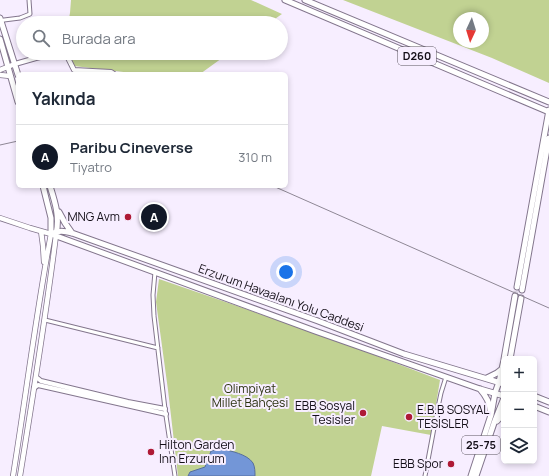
<!DOCTYPE html>
<html lang="tr">
<meta charset="utf-8">
<style>
body{margin:0;font-family:Manrope,sans-serif;background:#f6f6f7;color:#1f2937}
.controls{position:absolute;right:12px;bottom:12px;display:grid;overflow:hidden;border-radius:6px;box-shadow:0 2px 6px #0003}
.controls button{width:36px;height:36px;display:grid;place-items:center;padding:0;border:0;border-bottom:1px solid #e0e1e3;background:#fff;color:#1f2937;font:20px sans-serif}
.compass{position:absolute;left:453px;top:12px;width:36px;height:36px;border-radius:50%;background:#fff;box-shadow:0 2px 6px #0003;rotate:184deg}
.you{position:absolute;left:286px;top:272px;width:14px;height:14px;margin:-10px;border:3px solid #fff;border-radius:50%;background:#1a73e8;box-shadow:0 0 0 6px #1a73e833}
.badge{display:grid;place-items:center;width:26px;height:26px;border-radius:50%;background:#111827;color:#fff;font-size:13px;font-weight:700}
.pin{position:absolute;translate:-50% -50%;border:2px solid #fff;box-shadow:0 1px 4px #0006}
.list{margin:0;padding:0;list-style:none}
h2{display:flex;justify-content:space-between;align-items:center;height:52px;margin:0;padding:0 16px;font-size:17px}
h2 small{font-size:13px;font-weight:400;color:#747a83}
.list li{display:grid;grid-template-columns:26px 1fr auto;gap:12px;align-items:center;box-sizing:border-box;height:64px;padding:0 16px;border-top:1px solid #e0e1e3}
.list b{display:block;font-size:15px;white-space:nowrap}
.list p{margin:0;font-size:13px;white-space:nowrap;color:#747a83}
.list em{font-size:13px;font-style:normal;color:#747a83}
.icon{flex:none;width:22px;height:22px;fill:none;stroke:currentColor;stroke-width:2;stroke-linecap:round;stroke-linejoin:round}
.map{position:relative;flex:none;width:549px;height:476px;overflow:hidden}
.search{position:absolute;background:#fff;box-shadow:0 2px 6px #0003;left:16px;top:16px;width:272px;height:44px;display:flex;align-items:center;gap:10px;box-sizing:border-box;padding:0 14px;border-radius:22px;color:#747a83;font-size:15px}
.panel{position:absolute;background:#fff;box-shadow:0 2px 6px #0003;left:16px;top:72px;width:272px;height:116px;border-radius:6px}
.map>svg:first-child{display:block}
</style>
<div class="map">
<svg width="549" height="476" viewBox="0 0 549 476">
<rect width="100%" height="100%" fill="#f7eeff"/>
<path fill="#c1d292" fill-rule="evenodd" d="M71,0H251L282,14L269,23H68L70,13Z
M343,0H549V83L492,58ZM459,18H483V42H459Z
M66,53H229L200,74H140L74,66Z
M159,279L335,340L440,380L431,435L382,426L371,476H178L168,390L156,302Z"/>
<path fill="#7396d7" stroke="#566e9e" d="M221,449C231,451 247,454 253,463C255,467 255,472 255,476H188L190,472L205,467L211,451Z"/>
<g fill="none" stroke-linecap="round" stroke-linejoin="round">
<path stroke="#d5cddc" stroke-width="5" stroke-dasharray="5 2.5" stroke-linecap="butt" d="M515,296L517,287"/>
<g stroke="#83768d" stroke-width="5">
<path id="minor" d="M1,21L4,20L20,18L30,14L29,0
M155,272L153,295L154,316L165,409L175,476
M45,320L158,348
M425,476L437,412L441,393L446,377"/>
</g>
<g stroke="#83768d" stroke-width="6">
<path id="tertiary" d="M60,53L67,56L74,70L111,72L114,74
M15,64L36,58L57,53
M36,377L41,381L128,402L165,409
M34,388L38,385L166,414"/>
</g>
<g stroke="#83768d" stroke-width="6">
<path id="secondary" d="M0,70L15,64
M0,75L10,76
M0,218L30,228L51,234C36,314 26,395 13,476
M41,231L43,246L44,262
M20,476C33,396 46,316 56,235"/>
</g>
<g stroke="#83768d" stroke-width="7">
<path id="primary" d="M0,18L18,75
M0,39L18,102
M43,186L51,218V234
M50,186C55,202 60,217 56,234
M59,212L65,223L72,233
M51,234L315,331L480,389L504,396
M51,234C59,230 64,231 72,233L318,321L404,354L504,384
M517,287L549,110
M522,290L549,138
M504,359L515,296
M510,359L521,298
M487,378L497,373L502,369
M480,389C486,396 490,402 490,410
M534,396L549,402
M534,406L549,412
M497,421L504,413
M471,476L491,415L495,393L499,382L504,360
M476,476L494,423L504,398"/>
</g>
<g stroke="#83768d" stroke-width="7">
<path id="trunk" d="M285,0L549,112
M305,0L549,102"/>
</g>
<use href="#minor" stroke="#fff" stroke-width="3"/>
<use href="#tertiary" stroke="#fff" stroke-width="4"/>
<use href="#secondary" stroke="#fff" stroke-width="4.5"/>
<use href="#primary" stroke="#fff" stroke-width="5"/>
<use href="#trunk" stroke="#fff" stroke-width="5"/>
<path stroke="#8e8795" stroke-width="1" d="M0,145L18,141
M273,186L549,308"/>
</g>
<g fill="#ae1935" stroke="#f7eeff" stroke-width="1.5">
<circle cx="128" cy="217" r="4"/>
<circle cx="363" cy="413" r="4"/>
<circle cx="409" cy="417" r="4"/>
<circle cx="151" cy="452" r="4"/>
<circle cx="451" cy="464" r="4"/>
</g>
<g text-anchor="middle" stroke-width="4" stroke-linejoin="round" paint-order="stroke">
<g fill="#f7eeff" stroke="#58525d" stroke-width="1">
<rect x="398" y="47" width="38" height="18" rx="3"/>
<rect x="462" y="436" width="38" height="18" rx="3"/>
</g>
<g font-size="11" font-weight="bold" fill="#140f18">
<text x="417" y="60">D260</text>
<text x="481" y="449">25-75</text>
</g>
<g font-size="12" fill="#140f18" stroke="#f7eeff" text-anchor="end">
<text x="120" y="221">MNG Avm</text>
<text x="355" y="410">EBB Sosyal<tspan x="355" dy="14">Tesisler</tspan></text>
<text x="417" y="414" text-anchor="start">E.B.B SOSYAL<tspan x="417" dy="14">TESİSLER</tspan></text>
<text x="159" y="449" text-anchor="start">Hilton Garden<tspan x="159" dy="14">Inn Erzurum</tspan></text>
<text x="443" y="468">EBB Spor</text>
</g>
<g font-size="12" fill="#140f18" stroke="#f7eeff">
<text transform="translate(281 298) rotate(20)" y="4">Erzurum Havaalanı Yolu Caddesi</text>
</g>
<g font-size="12" fill="#2b3211" stroke="#f7eeff">
<text x="250" y="393">Olimpiyat<tspan x="250" dy="14">Millet Bahçesi</tspan></text>
</g>
</g>
</svg>
<div class="controls">
<button>+</button>
<button>−</button>
<button><svg class="icon" aria-label="layers" viewBox="0 0 24 24"><path d="M12 4l9 5-9 5-9-5zM3 14l9 5 9-5"/></svg></button>
</div>
<svg class="compass" viewBox="-18 -18 36 36"><path d="M0-13l5 13h-10z" fill="#e53935"/><path d="M0 13l5-13h-10z" fill="#747a83"/></svg>
<div class="you"></div>
<div class="pin badge" style="left:154px;top:217px">A</div>
<div class="search"><svg class="icon" aria-label="search" viewBox="0 0 24 24"><circle cx="10" cy="10" r="6"/><path d="M15 15l6 6"/></svg>Burada ara</div>
<section class="panel">
<h2>Yakında<small></small></h2>
<ul class="list">
<li><span class="badge">A</span><div><b>Paribu Cineverse</b><p>Tiyatro</p></div><em>310 m</em></li>
</ul>
</section>
</div>
